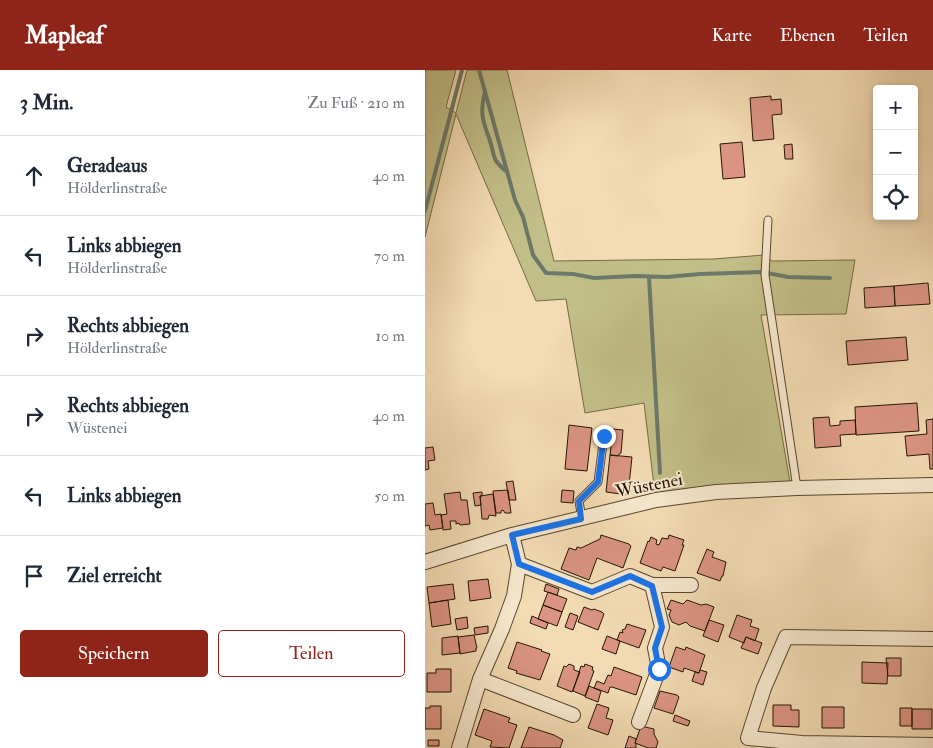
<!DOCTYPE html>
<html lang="de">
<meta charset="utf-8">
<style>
body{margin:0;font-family:"IM FELL Double Pica",serif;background:#f6f6f7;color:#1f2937}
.controls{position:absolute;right:15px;top:15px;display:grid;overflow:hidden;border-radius:5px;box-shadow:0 2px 8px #0003}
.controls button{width:45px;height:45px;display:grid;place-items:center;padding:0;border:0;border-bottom:1px solid #e0e1e3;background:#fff;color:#1f2937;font:25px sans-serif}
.stop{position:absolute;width:15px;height:15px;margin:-11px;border:4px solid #1a73e8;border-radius:50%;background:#fff}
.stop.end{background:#1a73e8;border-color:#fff;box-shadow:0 1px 5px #0008}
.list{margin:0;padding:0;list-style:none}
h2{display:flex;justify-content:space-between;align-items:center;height:65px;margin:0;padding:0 20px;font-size:21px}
h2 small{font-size:16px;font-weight:400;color:#747a83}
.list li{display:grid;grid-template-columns:32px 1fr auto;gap:15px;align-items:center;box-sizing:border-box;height:80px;padding:0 20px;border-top:1px solid #e0e1e3}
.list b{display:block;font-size:19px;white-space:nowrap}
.list p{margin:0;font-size:16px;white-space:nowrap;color:#747a83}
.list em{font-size:16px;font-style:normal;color:#747a83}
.actions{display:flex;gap:10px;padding:15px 20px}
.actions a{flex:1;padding:11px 0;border:1px solid #8f2418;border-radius:5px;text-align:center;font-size:18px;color:#8f2418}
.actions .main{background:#8f2418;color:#fff}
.icon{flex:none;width:28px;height:28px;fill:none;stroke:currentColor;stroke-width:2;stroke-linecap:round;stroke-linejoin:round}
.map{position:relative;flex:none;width:508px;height:678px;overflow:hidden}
header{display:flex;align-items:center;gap:30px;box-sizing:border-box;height:70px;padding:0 25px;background:#8f2418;color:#fff}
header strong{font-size:24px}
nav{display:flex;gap:28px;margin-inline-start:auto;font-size:18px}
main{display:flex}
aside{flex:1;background:#fff}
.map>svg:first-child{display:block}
</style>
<header>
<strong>Mapleaf</strong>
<nav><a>Karte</a><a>Ebenen</a><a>Teilen</a></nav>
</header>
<main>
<aside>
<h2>3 Min.<small>Zu Fuß · 210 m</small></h2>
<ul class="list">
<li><svg class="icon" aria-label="ahead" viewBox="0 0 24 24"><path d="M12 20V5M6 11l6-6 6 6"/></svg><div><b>Geradeaus</b><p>Hölderlinstraße</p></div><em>40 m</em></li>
<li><svg class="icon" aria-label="left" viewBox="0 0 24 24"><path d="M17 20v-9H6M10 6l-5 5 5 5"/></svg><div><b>Links abbiegen</b><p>Hölderlinstraße</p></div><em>70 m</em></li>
<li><svg class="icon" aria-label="right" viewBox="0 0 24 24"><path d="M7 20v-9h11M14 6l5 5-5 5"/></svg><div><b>Rechts abbiegen</b><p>Hölderlinstraße</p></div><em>10 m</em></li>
<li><svg class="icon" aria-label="right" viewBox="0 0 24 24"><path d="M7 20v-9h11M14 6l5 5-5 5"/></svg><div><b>Rechts abbiegen</b><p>Wüstenei</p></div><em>40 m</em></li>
<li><svg class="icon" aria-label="left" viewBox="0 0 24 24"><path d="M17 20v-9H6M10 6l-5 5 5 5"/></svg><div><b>Links abbiegen</b></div><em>50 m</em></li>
<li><svg class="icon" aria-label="arrive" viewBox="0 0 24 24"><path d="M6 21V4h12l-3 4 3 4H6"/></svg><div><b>Ziel erreicht</b></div></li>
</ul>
<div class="actions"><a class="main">Speichern</a><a>Teilen</a></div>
</aside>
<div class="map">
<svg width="508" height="678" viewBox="0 0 508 678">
<rect width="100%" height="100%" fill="#f3dbb3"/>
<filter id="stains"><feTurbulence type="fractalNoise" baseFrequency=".004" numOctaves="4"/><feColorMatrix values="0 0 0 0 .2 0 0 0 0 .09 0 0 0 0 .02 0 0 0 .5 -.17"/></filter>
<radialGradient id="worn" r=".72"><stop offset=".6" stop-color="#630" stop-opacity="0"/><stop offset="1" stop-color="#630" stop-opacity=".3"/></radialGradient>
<path fill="#c2be88" stroke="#746a46" d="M0,0H31L21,37L31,43L42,0H82L129,191L289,189L339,185L347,191L430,190L421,244L336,245L365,412L230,424L219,333L160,343L141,229L111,231L31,44L0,167Z"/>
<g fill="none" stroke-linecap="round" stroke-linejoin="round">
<path stroke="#6c7969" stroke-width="4" d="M54,0L90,130L98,147L108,185L121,203L148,204L169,208L210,206L242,207L275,204L337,202L363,207L405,208
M60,22C55,42 57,49 64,68C71,86 64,87 82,102
M0,141L37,0
M224,207L235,403"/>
</g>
<path fill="#db9483" stroke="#251504" d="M346,26V30L356,29L357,44L347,45L349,69L328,71L325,28Z
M317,72L320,107L298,109L295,74Z
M367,74L368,89H360L359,75Z
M503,213L505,234L470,236L469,216Z
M469,216L470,236L440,238L439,218Z
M481,267L483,290L423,295L421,271Z
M492,333L494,361L431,365L430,337Z
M404,347L405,356L415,355V351L430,350L431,364L415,365L416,376L390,378L388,348Z
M508,349V399H505L504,384L482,386L480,366L502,364L501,350Z
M144,355L167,358L162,401L140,399Z
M188,359L198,360L196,383L192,386L185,385Z
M8,377L10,390L3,391L4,399L0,400V378Z
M185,385L207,387L203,425L181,422Z
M88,411L91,430H84L81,412Z
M83,420L86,443H80L78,440L76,441V443H71L68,421Z
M137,420L149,421L148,433L136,432Z
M35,422L36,430H42L45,454L35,455L34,453L31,454V451H25L26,459L18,460L16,445L22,444L19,424Z
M57,422V426H55L56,435L50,436L48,423Z
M68,424L71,446L64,445L63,449H57L55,426Z
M8,433L10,445L16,444L18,458L5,460L4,455L0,456V434Z
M176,465L204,474L206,476L198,498L172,488L164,510L136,499L144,478L151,480L152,477L156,478L175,469Z
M244,465L259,470L257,475H259L250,501L238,497L236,501L215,493L223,471L224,472L226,467L232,470L231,474L234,475L237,468L243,469Z
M282,479L289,482L287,487L301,492L298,506H297L295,511L272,503Z
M63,509L66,528L45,531L43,511Z
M28,514L30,529L4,533L2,517Z
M121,514L134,519L132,525L119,521Z
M123,522L142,529L137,542L118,535Z
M23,530L26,554L7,557L4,533Z
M246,530L258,534L262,530L276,535L281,534L289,537L280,561L265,556L261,552L254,555L247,552L244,545L246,540L242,539Z
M118,535L137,542L132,556L113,549Z
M159,537L167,540L169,539L177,542L179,544L173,560L153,552Z
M145,543L153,546L148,560L140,557Z
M312,545L327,550L325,556L334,559L330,571L321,567L319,573L304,567Z
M107,546L123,553L121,559L105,553Z
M42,547L43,558L32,560L30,549Z
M284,550L299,555L293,572L278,566Z
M202,554L221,560L214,578L192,570L195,562L198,563L197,560L200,559Z
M63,556V563L50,565L49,558Z
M49,565L52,578H51V581L35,584L33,567Z
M33,566L35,583L17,585V568Z
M182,566L195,571L191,584L177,579Z
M321,567L337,573L333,584L316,578Z
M92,572L117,580L116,581L125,584L115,610L91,603L92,601L83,598Z
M251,577L260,580L261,577L280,585L274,603L259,598L258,602L244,597Z
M461,588H476V606H463Z
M437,592L463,593L462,614L437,613Z
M144,594L149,596V600L155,602L147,622L132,616L139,596L141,597Z
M160,594L168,597L167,600L169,601L160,626L148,621L156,596L159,597Z
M189,597L217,607L211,625L187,617H185L183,623L169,618L172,611L179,614L183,605L186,606Z
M11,599H26V622H2V603H11Z
M275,600L282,602L278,615L267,611L270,602L274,603Z
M164,616L176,621L173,632L160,627Z
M235,621L252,625L254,627L248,644L229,638Z
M172,634L184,638L181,648L188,650L183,665L163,658Z
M348,635H366V640H374V657L348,656Z
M5,636H16V659H0V638H5Z
M397,637H419V658H397Z
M475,638H487V656H475Z
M59,639L85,648L83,652L92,655L84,678L65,677L67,671L50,665Z
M487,639H507V659H487Z
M250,645L265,651L263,656L248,651Z
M216,656L229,659V664L233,672L231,678H223L210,673Z
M104,657L129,665L138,670L135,678H96Z
M204,666L211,669L210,673L211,674V678H200Z
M3,670H14V676H3Z"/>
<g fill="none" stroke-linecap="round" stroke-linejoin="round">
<g stroke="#584630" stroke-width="9">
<path id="service" d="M343,150L340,205L372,418
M157,449L154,431L173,412L179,366"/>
</g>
<g stroke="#584630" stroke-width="16">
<path id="minor" d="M0,492L87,465L231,430L291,422L372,418L508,415
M94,494L167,522L205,506L227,515L237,557L230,578L234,599L214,652
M227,515H266
M508,569L361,567L339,618L323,668L377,673L508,675
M55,609L148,645
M34,678L55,609L77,559L89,526L94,494L87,465"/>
</g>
<use href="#service" stroke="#f7e8ce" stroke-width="7"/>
<use href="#minor" stroke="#f7e8ce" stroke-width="14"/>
</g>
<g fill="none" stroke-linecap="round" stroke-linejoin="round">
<path stroke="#1a73e8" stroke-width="6" d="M179,366L173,412L154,431L156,449L87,465L94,494L167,522L205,506L227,516L237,557L230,578L234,599"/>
</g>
<g text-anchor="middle" stroke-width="4" stroke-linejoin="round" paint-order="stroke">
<g font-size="18" fill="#251504" stroke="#f7e8ce">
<text transform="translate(224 415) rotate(-11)" y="6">Wüstenei</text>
</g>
</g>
<rect width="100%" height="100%" filter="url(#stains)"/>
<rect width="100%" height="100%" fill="url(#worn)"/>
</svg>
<div class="controls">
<button>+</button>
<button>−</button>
<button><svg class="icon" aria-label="locate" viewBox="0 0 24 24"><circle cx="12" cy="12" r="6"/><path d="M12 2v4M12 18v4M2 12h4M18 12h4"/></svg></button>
</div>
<div class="stop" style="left:234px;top:599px"></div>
<div class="stop end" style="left:179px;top:366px"></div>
</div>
</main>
